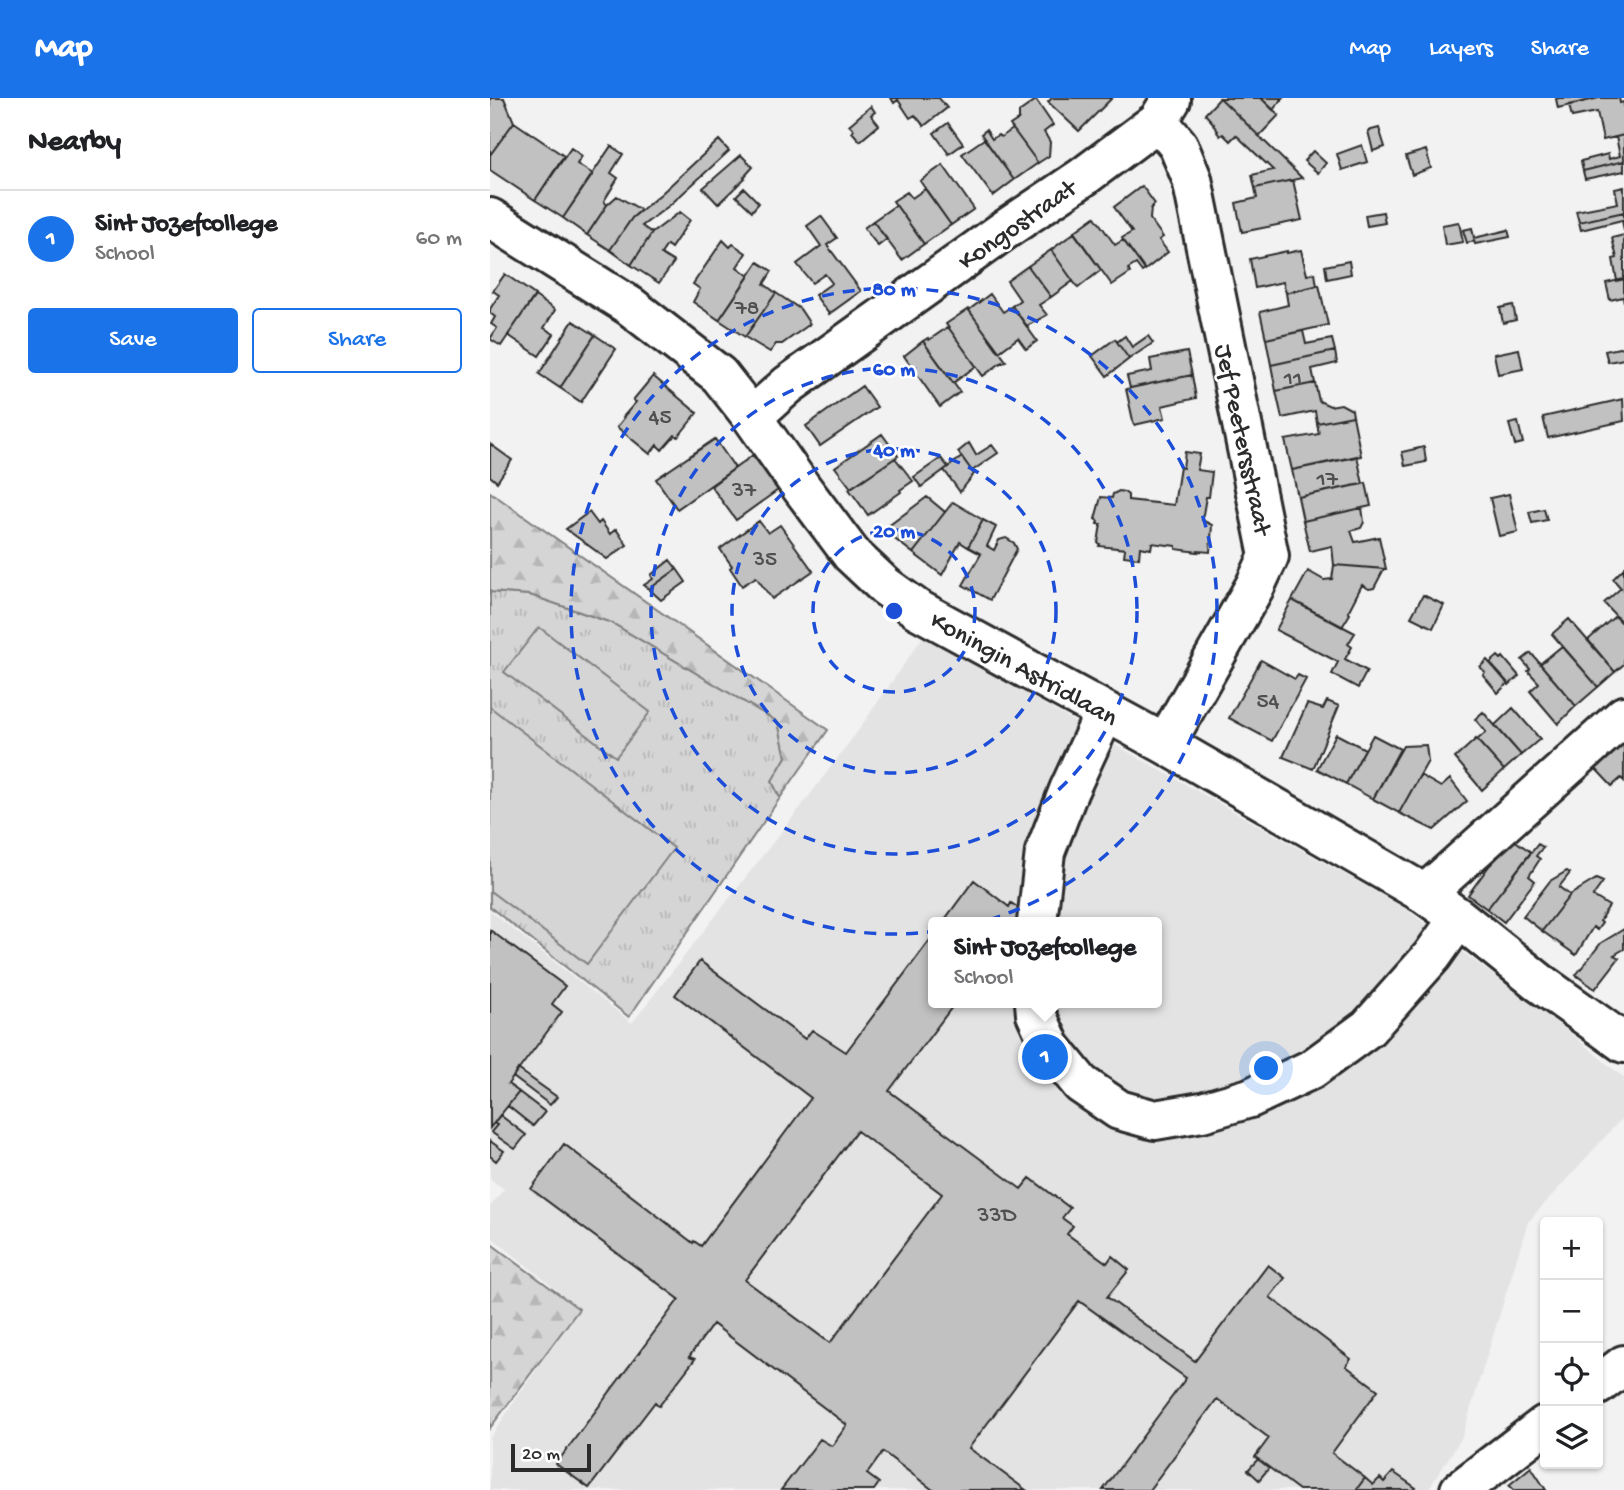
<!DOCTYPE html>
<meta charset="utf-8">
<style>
body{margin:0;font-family:"Gochi Hand",sans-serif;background:#f6f6f6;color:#202124}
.controls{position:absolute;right:21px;bottom:21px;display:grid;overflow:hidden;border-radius:7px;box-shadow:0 2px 5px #0004}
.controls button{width:63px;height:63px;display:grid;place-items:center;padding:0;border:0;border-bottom:2px solid #e0e0e0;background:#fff;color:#202124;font:35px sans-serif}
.scale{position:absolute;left:21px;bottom:18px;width:80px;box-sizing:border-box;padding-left:7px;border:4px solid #2b2b2b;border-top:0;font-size:19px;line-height:24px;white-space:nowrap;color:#2b2b2b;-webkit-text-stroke:5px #fff;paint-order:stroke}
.you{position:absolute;left:777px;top:971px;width:24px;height:24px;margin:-18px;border:5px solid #fff;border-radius:50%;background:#1a73e8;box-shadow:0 0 0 10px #1a73e833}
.badge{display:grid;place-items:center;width:46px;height:46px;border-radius:50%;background:#1a73e8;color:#fff;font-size:23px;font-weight:700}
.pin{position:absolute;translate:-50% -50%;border:4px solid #fff;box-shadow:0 2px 7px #0006}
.popup{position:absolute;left:438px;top:819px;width:234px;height:91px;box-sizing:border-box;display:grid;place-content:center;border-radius:7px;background:#fff;filter:drop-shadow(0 2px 5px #0005);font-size:23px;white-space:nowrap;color:#757577}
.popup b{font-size:26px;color:#202124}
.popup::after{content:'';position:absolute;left:50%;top:100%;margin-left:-14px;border:14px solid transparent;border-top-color:#fff}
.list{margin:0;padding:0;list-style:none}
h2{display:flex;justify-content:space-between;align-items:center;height:91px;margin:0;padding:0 28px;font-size:30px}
h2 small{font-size:23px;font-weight:400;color:#757577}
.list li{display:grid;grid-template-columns:46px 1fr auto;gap:21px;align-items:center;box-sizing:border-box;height:98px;padding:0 28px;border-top:2px solid #e0e0e0}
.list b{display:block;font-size:26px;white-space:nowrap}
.list p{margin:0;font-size:23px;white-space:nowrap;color:#757577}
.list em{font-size:23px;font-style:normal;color:#757577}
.actions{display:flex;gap:14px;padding:21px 28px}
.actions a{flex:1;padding:16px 0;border:2px solid #1a73e8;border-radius:7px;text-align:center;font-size:24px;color:#1a73e8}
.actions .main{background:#1a73e8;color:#fff}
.icon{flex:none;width:38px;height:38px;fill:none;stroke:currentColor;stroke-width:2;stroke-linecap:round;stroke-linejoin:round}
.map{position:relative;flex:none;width:1134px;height:1392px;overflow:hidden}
header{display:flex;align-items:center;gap:42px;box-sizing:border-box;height:98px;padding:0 35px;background:#1a73e8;color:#fff}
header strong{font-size:33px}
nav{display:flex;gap:38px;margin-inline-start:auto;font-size:24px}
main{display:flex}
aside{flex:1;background:#fff}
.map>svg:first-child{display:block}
</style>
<header>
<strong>Map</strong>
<nav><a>Map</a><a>Layers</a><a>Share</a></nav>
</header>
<main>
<aside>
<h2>Nearby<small></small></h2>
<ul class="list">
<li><span class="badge">1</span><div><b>Sint Jozefcollege</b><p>School</p></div><em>60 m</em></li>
</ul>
<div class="actions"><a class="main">Save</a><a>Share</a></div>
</aside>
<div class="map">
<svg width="1134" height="1392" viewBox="0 0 1134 1392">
<defs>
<pattern id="grass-tufts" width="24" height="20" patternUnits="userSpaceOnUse" patternTransform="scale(1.75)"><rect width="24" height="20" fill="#d5d5d5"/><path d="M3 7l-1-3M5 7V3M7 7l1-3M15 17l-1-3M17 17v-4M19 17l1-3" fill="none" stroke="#b7b7b7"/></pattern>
<pattern id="forest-firs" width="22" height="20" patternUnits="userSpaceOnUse" patternTransform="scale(1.75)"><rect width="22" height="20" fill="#d5d5d5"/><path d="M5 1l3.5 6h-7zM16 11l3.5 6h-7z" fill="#b7b7b7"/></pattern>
</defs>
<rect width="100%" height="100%" fill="#f2f2f2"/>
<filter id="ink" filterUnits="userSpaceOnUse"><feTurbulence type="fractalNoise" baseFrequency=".0143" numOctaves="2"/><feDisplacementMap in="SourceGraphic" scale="14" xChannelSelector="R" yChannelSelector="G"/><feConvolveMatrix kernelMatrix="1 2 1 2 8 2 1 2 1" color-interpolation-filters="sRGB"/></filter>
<g filter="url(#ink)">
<path fill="#e3e3e3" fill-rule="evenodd" d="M439,530L488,569L916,811L1084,938L1134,980V1018L1038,1124L972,1339L938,1392H0V1340L88,1209L0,1138V1109L14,1091L0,1081V813L142,925L313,706L370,630ZM443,824H667V905H443Z"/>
<path fill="url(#grass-tufts)" stroke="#808080" stroke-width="2" d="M0,494L40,497L122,525L288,624L296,659L282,683L290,700L139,919L0,809Z"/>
<path fill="url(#forest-firs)" stroke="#808080" stroke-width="2" d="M0,394L338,632L290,700L282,683L296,659L288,624L122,525L40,497L0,494Z
M0,1145L89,1211L0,1330Z"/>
<path fill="#d5d5d5" stroke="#808080" stroke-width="2" d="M49,529L160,614L126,659L14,574Z
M0,609L184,750L97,866L0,793Z"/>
<path fill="#c1c1c1" stroke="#2b2b2b" stroke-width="2" fill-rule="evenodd" d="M0,0H14L24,24L0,57Z
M401,0H449L457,10L434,28L425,17L420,20L408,2L404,5Z
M562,0H622L589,33L558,4Z
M730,0L769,38L812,80L765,90L762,77L783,72L746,37L740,43L733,36L730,38L727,34L728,33L723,27L724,26L715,16Z
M730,0H771L789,17L769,38Z
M771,0H793L783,12Z
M1069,0H1109L1068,10L1066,1Z
M1109,0H1129L1130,5L1134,4V37L1113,42L1107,14L1082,19L1079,7Z
M546,2L563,27L554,34L560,44L559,58L548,65L520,27L529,21V14Z
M381,8L385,14L381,17L389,27L370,43L362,34L364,32L359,27Z
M24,24L74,58L45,102L0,72V57Z
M458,25L473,46L459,56L444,35Z
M889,30L895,49L883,53L878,33Z
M523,31L548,65L524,82L491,36L496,32L502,41L508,37L511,39Z
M1134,37V63L1093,73L1091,63L1118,56L1119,61L1130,58L1126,39Z
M494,41L524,82L503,98L472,56Z
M229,42L239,53L180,107L152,128L162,135L141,167L120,152L142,120L172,95Z
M872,47L877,64L852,72L847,56Z
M121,48L133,56L121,75L128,80L114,103L117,107L97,137L73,120Z
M81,50L92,58L87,66L103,76L73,120L45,102Z
M936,52L941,70L922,77L916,58Z
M823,53L836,65L828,75L814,63Z
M251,57L263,69L254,79L255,80L228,106L213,90Z
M1134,63V75V73L1095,81L1093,73Z
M453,67L484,111L461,127L430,83Z
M803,82L812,122L752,134L746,105L767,100L765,90Z
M652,88L665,106L661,110L660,121L673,139L669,142L678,154L655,172L632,140L642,134L624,109Z
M1134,89V114L1089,124L1086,113L1128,105L1125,91Z
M254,90L269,105L262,113L246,98Z
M435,91L461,127L434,146L403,103L417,94L422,100Z
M127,98L151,112L142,120L120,152L97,137L117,107Z
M406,107L434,146L412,162L383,123Z
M190,114L200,122L181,150L177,147L171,156L184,164L169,185L141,167L162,135Z
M893,114L895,125L877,128L875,117Z
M1134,114V133L1132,122L1091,132L1089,124Z
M331,118L347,140L337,147L371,193L339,216L325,197L342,185L335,176L322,185L307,166L331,148L317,128Z
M605,119L625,147L633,142L655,172L652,174L646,166L638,171L640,175L622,187L584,134Z
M383,123L397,141L388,148L374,130Z
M969,124L973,144L955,147L952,127Z
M982,130L984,140L1018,132L1020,139L985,146L984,143L977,145L973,132Z
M584,135L611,172L588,190L561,152Z
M1134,137V181L1127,183L1123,161L1127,160L1122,140Z
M233,142L240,149L243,146L256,155L247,169L259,178L229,222L203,204L210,191L203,186Z
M561,152L583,183L561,199L538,168Z
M811,152L817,177L825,175L827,188L796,195L793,184L765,190L760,161L797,153V155Z
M859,163L861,176L837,181L835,168Z
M268,164L282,173L274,186L286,195L255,239L229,222Z
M538,168L561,199L549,207L557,217L537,228L522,208L530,202L517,183Z
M15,176L45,197L11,248L0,241L7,230L1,226L5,219L0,215V211L9,197L3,193Z
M1134,181V204L1133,199L1120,202L1116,185Z
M829,187L838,227L776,241L770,214L798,207L796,195Z
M286,195L310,211L320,226L292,246H286L280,254L255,239Z
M500,196L513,214L522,208L547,243L536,251L528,240L509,254L479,212Z
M45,198L65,212L54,230L64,236L49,258L18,237Z
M1023,207L1026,222L1013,225L1010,210Z
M478,211L516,263L513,265L512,264L493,278L456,226Z
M83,223L105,237L70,290L49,276Z
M458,229L486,268L463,285L433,243L438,240L439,242Z
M813,233L816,246L842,241L845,253L781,267L776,241Z
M105,237L126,251L91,304L70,290Z
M635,238L642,249L658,238L663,245L639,261L627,244Z
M625,241L639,261L617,278L602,258Z
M433,243L470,294L450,309L414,258Z
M1134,249V261L1118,264L1115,253Z
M1029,251L1033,271L1008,276L1004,256Z
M845,253L847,265L822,271L825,285L786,293L781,267Z
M697,254L702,277L640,290L637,278L662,273L660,261Z
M702,277L706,300L672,308L675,320L644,327L636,291Z
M163,278L207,315L188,339L185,337L172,352L167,347L160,356L127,329L134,320L133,319L146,304L143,302Z
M825,285L829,303L840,308L851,306L862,312L863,318L827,325L825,313L792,320L786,293Z
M372,288L387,309L330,348L316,328Z
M1133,301L1134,323L1058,340L1053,319Z
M863,318L871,358L802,372L795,342L829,336L827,325Z
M1028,324L1033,345L1025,347L1019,326Z
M392,336L408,358L361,390L345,369Z
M225,341L245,370L187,411L166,381Z
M479,345L486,357L502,347L508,355L482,373L468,354Z
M0,346L22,362L7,384L0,378Z
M934,349L936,364L915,368L912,354Z
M695,354L710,356L707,372L722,374L719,399H716L712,422L722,427L720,454L708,453V454L686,451V448L662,445L661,451L650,449L649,460L634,458L635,451L609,448L610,446L608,445L611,426H607L608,422L605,421L611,399L622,400L623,396L629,393L634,394L638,397V402L684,407L690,369L693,370Z
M263,357L288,392L246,422L221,388Z
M867,358L873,386L808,399L802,372Z
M472,359L484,376L470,394L454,372Z
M405,360L423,383L410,392L411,394L378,417L359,391Z
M451,360L458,369L431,389L424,379Z
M876,385L881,408L813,423L808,399Z
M1019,396L1028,434L1009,438L1000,400Z
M437,399L455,414L423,455L393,432Z
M463,404L493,422L478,449L470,444L452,477L423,455Z
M872,410L874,424L871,430L861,433L865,444L889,439L896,471L844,467L842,448L820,453L813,423Z
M1054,411L1057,422L1042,425L1039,414Z
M99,414L108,426L111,423L120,436L126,431L137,447L117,461L76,431Z
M493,422L506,429L497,448L504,452L509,442L516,440L524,445L527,451L500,502L473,487L491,456L478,449Z
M269,423L278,435L290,427L323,473L282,501L266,479L252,488L240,470L242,468L230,451Z
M180,462L187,471L159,491L154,487L163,481L161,477Z
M844,467L894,471L884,490L879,491L872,487L858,514L860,516L852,529L802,502L818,473L834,482L842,481Z
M1134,470V527L1114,505L1131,490L1123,481Z
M187,471L196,484L171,502L159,491Z
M933,497L954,507L943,530L921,519Z
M802,502L865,535L858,546L862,549L855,561L877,573L868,590L842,576L848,564L786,532Z
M1125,518L1134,527V566L1125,574L1098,542Z
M1079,521L1125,574L1108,589L1062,536Z
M1072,548L1108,589L1086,608L1050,566Z
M1041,555L1086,608L1068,626L1040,593L1049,585L1038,573L1040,571L1032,562Z
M1008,558L1011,561L1013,559L1029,578L1019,587L1000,565Z
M771,562L805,581L808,577L816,581L782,643L739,620Z
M997,562L1018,585L1008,595L993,577L995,574L990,569Z
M837,603L849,608L823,671L793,659L817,606L833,611Z
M1023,610L1050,641L1031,657L1005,627Z
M993,614L1031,657L1014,672L987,642L996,634L985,621Z
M846,636L875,651L856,686L827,671Z
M883,637L910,651L883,701L856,686Z
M986,641L1014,672L992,692L965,660Z
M1134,645V683L1131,680L1122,688L1105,670Z
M936,647L938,663L909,715L883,701L913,648Z
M930,677L951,689L960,681L977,703L944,732L909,715Z
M1024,742L1041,754L997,811L978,797L999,768Z
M1048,746L1053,749L1046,758L1050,761L1039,778L1045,783L1014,824L997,811Z
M1077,773L1080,775L1069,789L1080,797L1052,833L1033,818L1060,783Z
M1106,781L1113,784L1103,798L1119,808L1111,820H1112L1110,823L1112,825L1107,832L1103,829L1086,857L1052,833L1080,797Z
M484,782L519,809L521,805L536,815L529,824H453Z
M1134,831V851L1124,857L1129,860L1105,891L1086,877L1111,845Z
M0,832L75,888L62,906L72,914L18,986L29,994L0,1030Z
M443,838V905H465L399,993L531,1091L540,1080L580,1110L572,1120L583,1128L577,1136L617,1165L622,1158L639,1172L617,1199L705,1263L778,1167L795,1180L780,1199L861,1261L856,1268L888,1292L842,1355L875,1380L866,1392H809L765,1359L779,1340L727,1301L659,1392H613L696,1280L589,1203L479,1350L536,1392H443L393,1354L377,1376L389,1385L384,1392H291L330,1341L342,1348L357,1327L223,1226L199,1259L205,1261L169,1308L165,1304L99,1390L66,1366L189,1201L41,1091L74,1046L203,1145L204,1143L211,1148L321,1000L185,897L210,863L315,941L322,932L356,954ZM367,1033L452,1096L340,1245L255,1182Z
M28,971L67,999L60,1007L23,979Z
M29,994L55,1014L43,1028L18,1008Z
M10,1017L36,1037L25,1051L1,1034L7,1027L4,1025Z
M0,1043L14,1053L6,1063L0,1058Z
M768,1361L779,1370L769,1382L758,1372Z
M1041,1369L1056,1392H1024L1019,1387Z
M903,1374L926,1390L924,1392H866L875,1380L883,1387L890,1380L894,1384Z"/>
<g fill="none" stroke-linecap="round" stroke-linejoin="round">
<g stroke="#2b2b2b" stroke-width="44">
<path id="minor" d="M668,23L688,47L702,81L779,458L765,488L675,646
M0,120L140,208L229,277L262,319L311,389L362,457L395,488L427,511L675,646L935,796L969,820L1050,885L1134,945
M262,319L298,287L516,131L593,79L668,23L681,2
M935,796L1134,618
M547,824L555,754L579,692L615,614
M545,905L546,916L561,949L591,986L629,1012L665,1022L712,1014L760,1000L822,971L878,930L942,858L969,820
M1108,1287L1134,1267
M970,1392L1055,1327"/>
</g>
<use href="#minor" stroke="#fff" stroke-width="38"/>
</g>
</g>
<g fill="none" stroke="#1d4ed8" stroke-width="3.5" stroke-dasharray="12 9">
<circle cx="404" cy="513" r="81"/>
<circle cx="404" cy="513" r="162"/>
<circle cx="404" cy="513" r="243"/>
<circle cx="404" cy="513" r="323"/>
</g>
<g text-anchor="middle" stroke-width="5" stroke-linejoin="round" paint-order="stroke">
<g font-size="23" fill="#505050">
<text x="257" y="216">78</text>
<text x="803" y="286">11</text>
<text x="170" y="325">45</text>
<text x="837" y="387">17</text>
<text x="254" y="398">37</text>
<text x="275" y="467">35</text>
<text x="778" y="609">54</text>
<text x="507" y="1123">33D</text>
</g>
<g font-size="26" fill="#2b2b2b" stroke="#fff">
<text transform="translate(526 125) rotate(-35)" y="9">Kongostraat</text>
<text transform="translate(755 341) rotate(78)" y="9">Jef Peetersstraat</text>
<text transform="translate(535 569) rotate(29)" y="9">Koningin Astridlaan</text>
</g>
</g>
<circle cx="404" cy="513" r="10" fill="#1d4ed8" stroke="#fff" stroke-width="3.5"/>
<g font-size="21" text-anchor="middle" font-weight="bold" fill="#1d4ed8" stroke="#fff" stroke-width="5" stroke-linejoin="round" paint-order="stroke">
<text x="404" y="197">80 m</text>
<text x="404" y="277">60 m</text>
<text x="404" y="358">40 m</text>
<text x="404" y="439">20 m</text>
</g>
</svg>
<div class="controls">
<button>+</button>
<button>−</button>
<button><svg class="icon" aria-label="locate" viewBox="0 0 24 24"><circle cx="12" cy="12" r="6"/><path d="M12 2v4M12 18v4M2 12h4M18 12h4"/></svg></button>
<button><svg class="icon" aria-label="layers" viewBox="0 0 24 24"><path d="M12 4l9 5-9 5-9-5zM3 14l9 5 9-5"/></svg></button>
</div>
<div class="scale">20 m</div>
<div class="you"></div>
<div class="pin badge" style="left:555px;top:959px">1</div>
<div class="popup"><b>Sint Jozefcollege</b>School</div>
</div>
</main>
